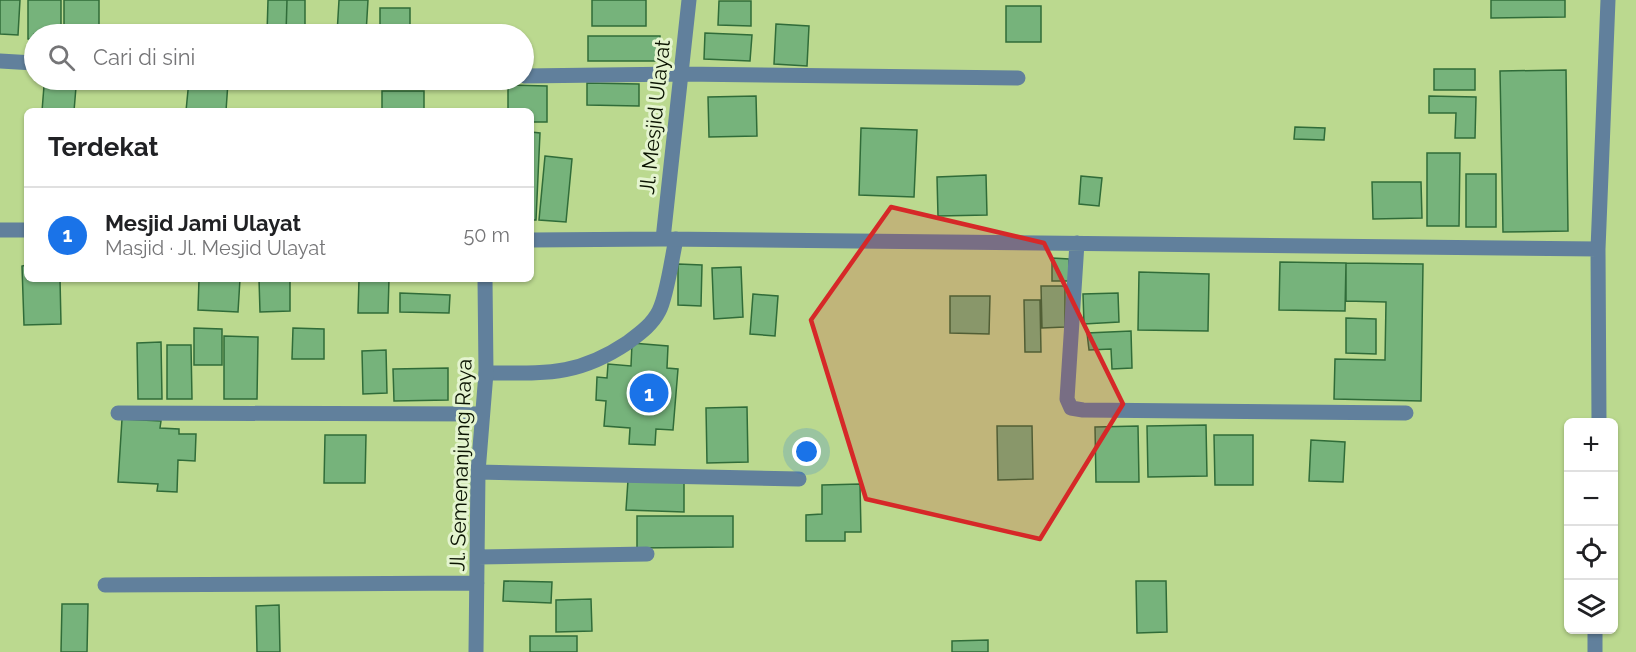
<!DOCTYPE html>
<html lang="id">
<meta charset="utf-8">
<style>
body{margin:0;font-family:Raleway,sans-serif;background:#f2f2f2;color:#202124}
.controls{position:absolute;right:18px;bottom:18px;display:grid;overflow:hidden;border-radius:9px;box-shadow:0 2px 4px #0004}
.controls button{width:54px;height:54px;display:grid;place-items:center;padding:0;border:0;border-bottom:2px solid #e0e0e0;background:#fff;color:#202124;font:30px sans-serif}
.you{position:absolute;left:807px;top:452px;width:21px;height:21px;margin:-15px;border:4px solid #fff;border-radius:50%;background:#1a73e8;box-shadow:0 0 0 9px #1a73e833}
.badge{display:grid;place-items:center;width:39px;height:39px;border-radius:50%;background:#1a73e8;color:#fff;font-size:20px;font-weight:700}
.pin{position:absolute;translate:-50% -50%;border:3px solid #fff;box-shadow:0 2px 6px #0006}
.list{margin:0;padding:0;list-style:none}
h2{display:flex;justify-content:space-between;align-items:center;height:78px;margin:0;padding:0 24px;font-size:26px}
h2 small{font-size:20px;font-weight:400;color:#757577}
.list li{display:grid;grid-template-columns:39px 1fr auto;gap:18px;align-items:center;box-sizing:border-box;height:96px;padding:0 24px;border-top:2px solid #e0e0e0}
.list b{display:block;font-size:22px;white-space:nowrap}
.list p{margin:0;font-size:20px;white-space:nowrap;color:#757577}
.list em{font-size:20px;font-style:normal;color:#757577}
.icon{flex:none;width:33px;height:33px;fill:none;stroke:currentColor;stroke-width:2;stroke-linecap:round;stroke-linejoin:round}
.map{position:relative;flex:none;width:1636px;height:652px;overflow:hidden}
.search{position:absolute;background:#fff;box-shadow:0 2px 4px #0004;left:24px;top:24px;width:510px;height:66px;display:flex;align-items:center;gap:15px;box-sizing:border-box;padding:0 21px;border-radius:33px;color:#757577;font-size:22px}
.panel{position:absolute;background:#fff;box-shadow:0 2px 4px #0004;left:24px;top:108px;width:510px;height:174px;border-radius:9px}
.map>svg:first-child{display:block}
</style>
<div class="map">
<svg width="1636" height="652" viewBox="0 0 1636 652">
<rect width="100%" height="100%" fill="#bbd98f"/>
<path fill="#76b37b" stroke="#306c39" stroke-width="1.5" d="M0,0H20L18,35L0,34Z
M28,0H61V34H34V39H28Z
M64,0H99V34H64Z
M268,0H287L286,34H267Z
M287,0H305V34H286Z
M339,0H368L366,34H337Z
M592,0H646V26H592Z
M1491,0H1565V17L1491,18Z
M719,1H751V26L718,25Z
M1006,6H1041V42H1006Z
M380,8H410V34H380Z
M776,24L809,26L807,66L774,64Z
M705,33L752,35L750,61L704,59Z
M588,36H660V61H588Z
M1434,69H1475V90H1434Z
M1566,70L1568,231L1503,232L1500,71Z
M189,80L228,82L226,111H186Z
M587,83L639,84V106L587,105Z
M508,85L547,86V122H531V111H508Z
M44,86L76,87L74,111H42Z
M382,91H424V111H382Z
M756,96L757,136L709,137L708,97Z
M1429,96L1476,97L1475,138H1455L1456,113H1429Z
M1295,127L1325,128L1324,140L1294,139Z
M861,128L917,130L914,197L859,195Z
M531,132L540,133L536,220H531Z
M1427,153H1460L1459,226H1427Z
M545,156L572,159L566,222L539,220Z
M1466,174H1496V227H1466Z
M986,175L987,215L938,216L937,177Z
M1081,176L1102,178L1099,206L1079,204Z
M1372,182H1421L1422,218L1373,219Z
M1052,258L1069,259V281H1052Z
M1280,262L1346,263L1345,311L1279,310Z
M1346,263L1423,264L1421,401L1334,399L1335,359L1385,360L1386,302L1346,301Z
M678,264L702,265L701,306L678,305Z
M27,265V279H60L61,324L24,325L22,266Z
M741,267L743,317L714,319L712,268Z
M1139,272L1209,274L1208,331L1138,330Z
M199,279H240L238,312L198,310Z
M259,279H290V311L260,312Z
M359,279H389L388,313H358Z
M1041,286H1065V327L1042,328Z
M400,293L450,295L449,313L400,312Z
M1118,293L1119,322L1084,324L1083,294Z
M753,294L778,296L775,336L750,334Z
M950,296H990L989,334L950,333Z
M1024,300H1040L1041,352H1025Z
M1346,318L1376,319V354L1346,353Z
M194,328L222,329V365H194Z
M293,328L324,329V359H292Z
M1131,331L1132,368L1112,369L1111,349L1089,350L1087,333Z
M224,336L258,337L257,399H224Z
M161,342L162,399H138L137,343Z
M632,343L668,346L667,368L678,369L673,430L656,429L655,445L629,444L630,428L604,426L606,401L596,400L597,377L607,378L608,364L631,366Z
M167,345H191L192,399H167Z
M386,350L387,393L363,394L362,351Z
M448,368V400L394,401L393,369Z
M747,407L748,462L707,463L706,408Z
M122,419L161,421L160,428L179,429V434H196L195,461L178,460L177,492L157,491L158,484L118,482Z
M1206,425L1207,476L1148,477L1147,426Z
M997,426H1032L1033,479L998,480Z
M1138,426L1139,482H1096L1095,427Z
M325,435H366L365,483H324Z
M1214,435H1253V485H1215Z
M1311,440L1345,442L1343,482L1309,481Z
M628,480L684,481V512L626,510Z
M860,484L861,532H845V541H806V515L822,514V485Z
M637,516H733V547L637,548Z
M504,581L552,582L551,603L503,601Z
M1136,581H1166L1167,632L1137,633Z
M591,599L592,631L556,632V600Z
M62,604H88L87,652H61Z
M279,605L280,652H257L256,606Z
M530,636H577V652H530Z
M988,640V652H952V641Z"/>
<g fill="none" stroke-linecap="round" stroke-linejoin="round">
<path stroke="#61809c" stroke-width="15" d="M486,373C544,373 576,377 627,343C639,334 652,325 659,311C667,296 672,257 676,239"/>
<path stroke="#61809c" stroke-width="15" d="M0,61L34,63
M524,76L681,74L1018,78
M0,230H27
M663,239L689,0
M531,240L663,239L1598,249
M1077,243L1067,399L1071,408L1083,410L1406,413
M118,413L482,414
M1599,422L1598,249L1608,0
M478,472L799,479
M478,557L647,554
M105,585L477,583
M476,652L478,472L486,373L485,279
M1595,652V630"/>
</g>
<path fill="#d62828" fill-opacity="0.2" stroke="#d62828" stroke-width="4.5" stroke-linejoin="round" d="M891,207L1044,243L1123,404L1040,539L866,499L811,320Z"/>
<g text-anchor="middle" stroke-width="6" stroke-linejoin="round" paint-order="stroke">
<g font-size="21" fill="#0a1300" stroke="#e4f4cf">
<text transform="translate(655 117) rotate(-84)" y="7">Jl. Mesjid Ulayat</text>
<text transform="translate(461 465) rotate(-88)" y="7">Jl. Semenanjung Raya</text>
</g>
</g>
</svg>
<div class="controls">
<button>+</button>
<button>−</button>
<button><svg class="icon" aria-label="locate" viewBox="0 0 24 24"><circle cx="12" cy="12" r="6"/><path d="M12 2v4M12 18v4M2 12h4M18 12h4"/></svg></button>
<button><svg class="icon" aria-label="layers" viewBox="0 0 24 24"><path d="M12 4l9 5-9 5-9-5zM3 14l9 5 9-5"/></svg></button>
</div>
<div class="you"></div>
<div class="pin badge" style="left:649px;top:393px">1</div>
<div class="search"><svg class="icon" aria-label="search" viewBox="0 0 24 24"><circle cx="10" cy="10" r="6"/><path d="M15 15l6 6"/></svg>Cari di sini</div>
<section class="panel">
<h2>Terdekat<small></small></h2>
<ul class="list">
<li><span class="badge">1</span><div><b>Mesjid Jami Ulayat</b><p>Masjid · Jl. Mesjid Ulayat</p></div><em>50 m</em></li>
</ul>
</section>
</div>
